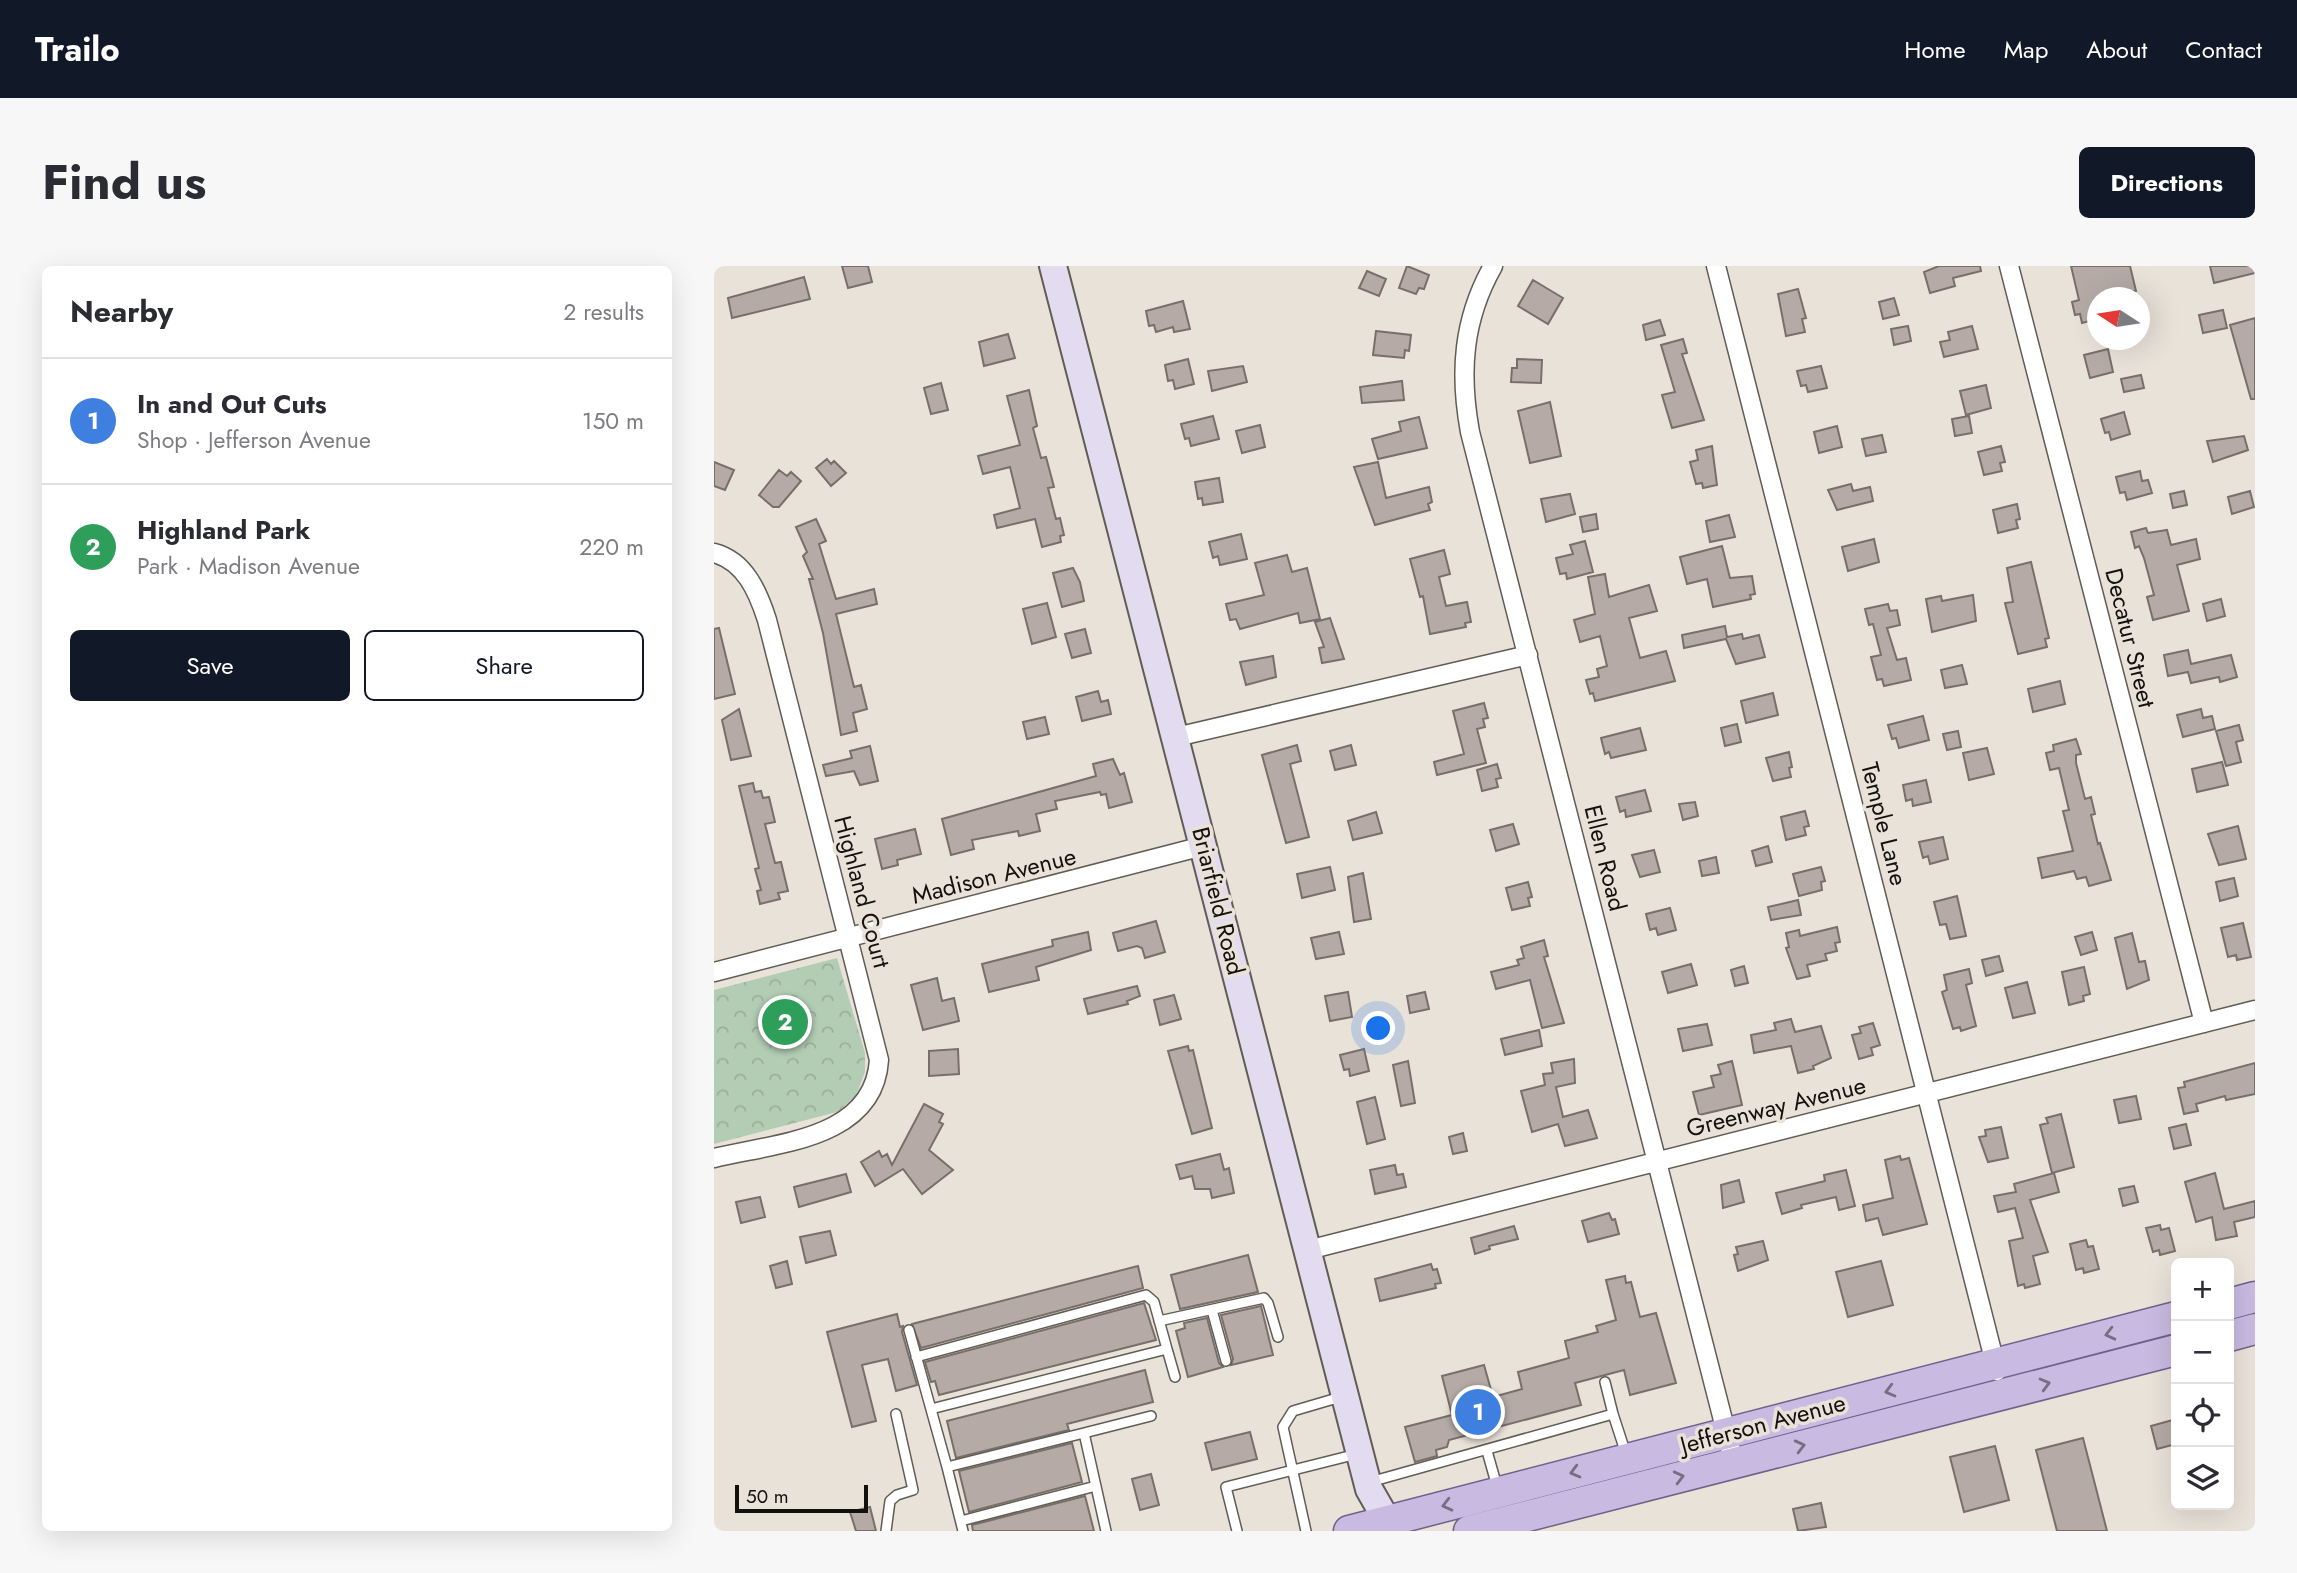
<!DOCTYPE html>
<meta charset="utf-8">
<style>
body{margin:0;font-family:Jost,sans-serif;background:#f7f7f7;color:#2b2b33}
.controls{position:absolute;right:21px;bottom:21px;display:grid;overflow:hidden;border-radius:10px;box-shadow:0 7px 28px #0002}
.controls button{width:63px;height:63px;display:grid;place-items:center;padding:0;border:0;border-bottom:2px solid #e1e1e2;background:#fff;color:#2b2b33;font:35px sans-serif}
.compass{position:absolute;left:1373px;top:21px;width:63px;height:63px;border-radius:50%;background:#fff;box-shadow:0 7px 28px #0002;rotate:282deg}
.scale{position:absolute;left:21px;bottom:18px;width:133px;box-sizing:border-box;padding-left:7px;border:4px solid #13110e;border-top:0;font-size:19px;line-height:24px;white-space:nowrap;color:#13110e;-webkit-text-stroke:5px #e9e2d9;paint-order:stroke}
.you{position:absolute;left:665px;top:763px;width:24px;height:24px;margin:-18px;border:5px solid #fff;border-radius:50%;background:#1a73e8;box-shadow:0 0 0 10px #1a73e833}
.badge{display:grid;place-items:center;width:46px;height:46px;border-radius:50%;background:#111827;color:#fff;font-size:23px;font-weight:700}
.pin{position:absolute;translate:-50% -50%;border:4px solid #fff;box-shadow:0 2px 7px #0006}
.list{margin:0;padding:0;list-style:none}
h2{display:flex;justify-content:space-between;align-items:center;height:91px;margin:0;padding:0 28px;font-size:30px}
h2 small{font-size:23px;font-weight:400;color:#7c7c81}
.list li{display:grid;grid-template-columns:46px 1fr auto;gap:21px;align-items:center;box-sizing:border-box;height:126px;padding:0 28px;border-top:2px solid #e1e1e2}
.list b{display:block;font-size:26px;white-space:nowrap}
.list p{margin:0;font-size:23px;white-space:nowrap;color:#7c7c81}
.list em{font-size:23px;font-style:normal;color:#7c7c81}
.actions{display:flex;gap:14px;padding:21px 28px}
.actions a{flex:1;padding:16px 0;border:2px solid #111827;border-radius:10px;text-align:center;font-size:24px;color:#111827}
.actions .main{background:#111827;color:#fff}
.icon{flex:none;width:38px;height:38px;fill:none;stroke:currentColor;stroke-width:2;stroke-linecap:round;stroke-linejoin:round}
.map{position:relative;flex:none;width:1541px;height:1265px;overflow:hidden;border-radius:10px}
header{display:flex;align-items:center;gap:42px;box-sizing:border-box;height:98px;padding:0 35px;background:#111827;color:#fff}
header strong{font-size:33px}
nav{display:flex;gap:38px;margin-inline-start:auto;font-size:24px}
.intro{display:flex;align-items:center;justify-content:space-between;box-sizing:border-box;height:168px;padding:0 42px}
h1{margin:0;font-size:49px}
.button{padding:18px 32px;border-radius:10px;background:#111827;color:#fff;font-size:24px;font-weight:700}
main{display:flex;gap:42px;padding:0 42px}
aside{flex:1;background:#fff;border-radius:10px;box-shadow:0 7px 28px #0002}
.map>svg:first-child{display:block}
</style>
<header>
<strong>Trailo</strong>
<nav><a>Home</a><a>Map</a><a>About</a><a>Contact</a></nav>
</header>
<div class="intro"><h1>Find us</h1><a class="button">Directions</a></div>
<main>
<aside>
<h2>Nearby<small>2 results</small></h2>
<ul class="list">
<li><span class="badge" style="background:#3f7fe0">1</span><div><b>In and Out Cuts</b><p>Shop · Jefferson Avenue</p></div><em>150 m</em></li>
<li><span class="badge" style="background:#2e9e5b">2</span><div><b>Highland Park</b><p>Park · Madison Avenue</p></div><em>220 m</em></li>
</ul>
<div class="actions"><a class="main">Save</a><a>Share</a></div>
</aside>
<div class="map">
<svg width="1541" height="1265" viewBox="0 0 1541 1265">
<defs>
<pattern id="park-crowns" width="20" height="18" patternUnits="userSpaceOnUse" patternTransform="scale(1.75)"><rect width="20" height="18" fill="#b3cdb4"/><path d="M2 6a3 3 0 1 1 6 0M12 15a3 3 0 1 1 6 0" fill="none" stroke="#99af9a"/></pattern>
</defs>
<rect width="100%" height="100%" fill="#e9e2d9"/>
<path fill="url(#park-crowns)" d="M123,692L151,787V806L142,830L123,846L0,878V724Z"/>
<path fill="#b5aaa6" stroke="#796f6a" stroke-width="2" d="M128,0H154L158,16L134,22Z
M693,0L715,9L710,23L705,22L702,28L685,22Z
M1225,0H1266L1267,5L1239,12L1241,20L1216,27L1210,6Z
M1357,0H1416L1422,25L1383,32V53L1368,57L1366,48L1361,49L1358,36L1365,34Z
M1496,0H1541V7L1500,17Z
M653,5L672,13L665,30L645,22Z
M90,11L96,33L18,52L14,32Z
M819,14L849,32L834,58L804,40Z
M1084,23L1092,52L1088,53L1091,66L1072,70L1064,28Z
M1180,32L1185,49L1169,53L1165,36Z
M469,35L476,63L460,66L459,61L442,66L440,59L435,60L432,45Z
M1509,44L1513,62L1489,67L1485,49Z
M1541,52V133H1537L1516,59Z
M946,54L951,69L932,74L929,59Z
M1194,60L1197,75L1180,79L1177,63Z
M1258,60L1264,83L1230,91L1226,76L1236,74L1234,66Z
M662,65L697,69L695,85L691,84L690,92L659,89Z
M294,68L301,92L270,100L265,76Z
M969,73L973,87L968,88L990,154L958,162L948,129L961,126L947,79Z
M1394,83L1399,106L1376,112L1370,89Z
M474,93L480,118L461,123L459,114L454,115L451,99Z
M803,93L828,94L827,117L797,116L798,102H803Z
M529,100L533,116L498,125L494,105Z
M1107,100L1113,122L1094,126L1092,119L1087,120L1083,105Z
M1427,109L1430,122L1410,126L1407,113Z
M688,115L690,134L648,137L646,121Z
M227,117L234,144L217,148L210,122Z
M1272,119L1277,142L1252,149L1246,125Z
M315,124L323,160L319,162L327,192L332,191L340,221L334,222L342,253L346,252L350,269L346,270L347,276L328,281L321,253L283,262L280,249L306,242L296,201L269,208L264,190L306,179L293,130Z
M836,136L847,190L816,197L804,145Z
M1410,146L1416,168L1397,174L1395,166L1391,167L1387,153Z
M499,150L505,173L477,180L475,172L471,173L467,158Z
M1255,150L1258,167L1241,170L1238,153Z
M705,151L713,182L664,193L658,173L687,165L685,156Z
M546,159L551,181L528,187L522,165Z
M1123,160L1128,181L1105,187L1100,166Z
M1168,169L1172,186L1152,190L1148,173Z
M1530,170L1534,184L1499,196L1493,175Z
M998,180L1003,219L989,222L988,217L982,218L976,196L984,194L982,184Z
M1287,180L1291,196L1286,197L1288,205L1270,209L1264,186Z
M113,193L117,198L120,195L132,207L117,220L102,202Z
M0,196L20,204L11,224L0,220Z
M664,196L672,232L715,221L718,236L714,238L716,244L661,259L640,201Z
M65,204L73,210L77,206L87,215L65,241H59L45,229Z
M1426,205L1428,215L1434,214L1438,227L1413,234L1411,226L1406,227L1402,211Z
M505,212L509,236L489,239L488,232L484,233L481,216Z
M1137,218L1139,225L1156,221L1159,235L1123,244L1114,224Z
M1470,225L1473,239L1459,242L1456,228Z
M1536,225L1540,241L1518,248L1514,231Z
M856,228L861,248L832,256L827,233Z
M1303,238L1306,253L1302,254L1304,262L1284,267L1279,244Z
M882,248L884,263L869,266L866,251Z
M1015,249L1021,271L996,276L992,255Z
M102,253L112,275L105,278L122,333L160,323L163,338L122,348L140,421L147,419L153,443L139,447L143,465L127,469L109,367L95,313H99L89,290L93,286L82,261Z
M1432,262L1434,267L1453,264L1457,279L1482,273L1486,293L1463,299L1475,345L1439,354L1433,331L1440,329L1430,292L1425,280L1421,282L1417,266Z
M527,268L533,293L506,299L504,290L499,292L495,276Z
M1160,273L1165,296L1134,305L1128,281Z
M871,275L879,306L853,313L852,307L846,308L842,292L859,288L856,279Z
M1008,280L1016,312L1038,310L1041,328L1036,329L1037,333L999,341L993,313L973,318L966,291Z
M730,284L736,308L725,311L732,340L753,336L757,356L751,357L752,361L716,368L709,330L706,331L696,293Z
M573,289L578,306L593,302L606,353L586,357L584,347L526,363L522,353L516,354L512,338L550,329L541,297Z
M1317,296L1335,372L1331,373L1333,381L1304,388L1291,337L1299,336L1293,302Z
M359,302L366,316L370,335L348,341L339,307Z
M891,308L895,331L935,319L943,345L915,352L926,392L952,385L961,415L881,435L879,427L876,428L872,414L885,411L883,403L893,400L886,370L866,376L860,354L881,348L874,311Z
M1259,329L1262,355L1218,366L1212,333L1227,330L1228,335Z
M1507,333L1511,350L1493,355L1489,338Z
M333,337L342,371L318,378L309,343Z
M1174,338L1176,345L1183,344L1186,359L1173,362L1183,394L1192,392L1197,414L1170,420L1168,413L1163,414L1157,391L1167,389L1159,358L1155,359L1151,343Z
M616,352L630,393L608,397L605,382L610,381L601,356Z
M1011,360L1013,371L1028,368L1029,373L1045,369L1051,391L1022,398L1012,373L970,382L968,369Z
M5,362L21,428L0,433V363Z
M371,363L377,387L358,392L351,368Z
M1474,384L1477,398L1517,389L1523,411L1506,416L1505,411L1477,417L1474,406L1454,410L1450,389Z
M559,390L562,411L532,419L526,396Z
M1248,399L1253,418L1231,422L1227,404Z
M1346,415L1351,438L1319,446L1314,423Z
M384,425L387,436L394,434L397,448L368,455L362,431Z
M1059,427L1064,449L1032,457L1027,435Z
M770,437L774,452L769,453L771,461L763,463L772,497L723,509L720,496L750,488L739,445Z
M25,443L37,490L17,494L8,454Z
M1487,443L1489,452L1498,450L1501,463L1469,471L1463,449Z
M1209,450L1215,474L1185,482L1182,472L1178,473L1174,459Z
M331,451L335,468L313,473L309,456Z
M1023,458L1027,476L1011,480L1007,462Z
M1525,459L1529,474L1522,476L1527,496L1512,500L1502,465Z
M926,462L932,484L897,492L895,486L891,488L887,472Z
M1244,465L1247,481L1233,484L1229,468Z
M1362,473L1367,488L1362,489V497L1371,533L1377,531L1381,548L1377,549L1384,578L1386,577L1397,614L1375,620L1372,611L1363,613L1360,605L1328,612L1324,592L1359,585L1349,545L1355,544L1345,502L1336,504L1332,487L1340,485L1339,479Z
M583,479L587,495L576,498L595,571L572,577L548,489Z
M637,479L642,499L621,504L616,485Z
M156,480L164,515L146,519L140,505L112,510L109,499L138,492L136,485Z
M1273,482L1280,508L1255,514L1249,487Z
M1075,486L1078,501L1075,502L1077,511L1059,515L1052,492Z
M399,493L406,509L410,507L418,536L395,542L392,528L387,529L386,526L341,535L343,543L322,548L326,565L305,570L304,565L258,574L260,583L237,589L228,553L382,510L379,498Z
M1508,496L1514,519L1483,526L1478,503Z
M783,498L787,512L782,513L784,521L768,525L763,504Z
M1212,514L1217,536L1199,540L1198,533L1192,535L1189,519Z
M39,517L41,526L47,525L49,532L55,531L61,556L51,558L61,597L67,596L74,625L64,627L66,633L46,638L43,625L47,624L41,603L45,602L25,520Z
M931,524L937,545L912,551L911,544L906,546L902,531Z
M981,536L984,550L969,554L965,538Z
M1091,545L1095,560L1090,561L1092,569L1072,574L1067,551Z
M662,546L668,567L639,574L634,555Z
M799,558L805,578L782,585L776,564Z
M1524,560L1532,593L1505,599L1494,568Z
M201,563L207,588L183,594L184,599L168,603L161,573Z
M1229,571L1234,593L1216,598L1214,590L1209,592L1205,576Z
M1054,580L1058,596L1042,600L1038,585Z
M940,584L946,606L926,611L918,589Z
M1002,591L1005,607L988,610L985,595Z
M616,601L621,624L588,632L583,608Z
M1107,601L1111,615L1107,616L1108,624L1085,630L1079,608Z
M649,607L657,653L640,656L634,611Z
M1520,612L1524,630L1506,635L1502,616Z
M814,616L818,631L814,632L816,640L798,644L792,622Z
M1243,630L1252,670L1236,673L1232,658L1226,659L1220,636Z
M1084,634L1087,649L1057,654L1054,641Z
M956,642L962,664L944,669L942,662L936,664L932,648Z
M442,655L451,686L431,692L428,682L423,680L404,685L399,667Z
M1529,657L1537,691L1523,694L1522,689L1514,691L1507,662Z
M1123,661L1126,676L1121,677L1123,685L1111,688L1113,694L1093,699L1096,710L1083,713L1072,682L1075,681L1072,667L1085,664L1086,670Z
M374,666L377,684L322,701L325,714L275,726L268,698L339,680L338,674Z
M625,666L630,688L602,693L597,672Z
M1378,666L1383,684L1367,689L1361,671Z
M1418,667L1425,696L1431,695L1435,714L1413,723L1401,672Z
M830,674L834,690L830,691L850,757L828,762L816,714L782,723L777,706L805,699L803,694L810,692L807,681Z
M1285,690L1289,705L1272,710L1268,694Z
M977,698L983,719L954,727L948,706Z
M1030,700L1034,717L1021,720L1017,704Z
M1370,701L1376,728L1369,730L1370,735L1355,739L1348,706Z
M1255,703L1258,717L1252,719L1262,760L1247,765L1246,761L1239,763L1228,726L1233,724L1230,709Z
M223,712L228,735L240,732L245,755L209,764L197,719Z
M1313,716L1321,747L1299,752L1291,722Z
M423,720L426,730L413,735L414,738L374,748L370,733Z
M634,726L638,751L616,755L611,730Z
M711,726L715,743L696,747L693,730Z
M460,729L467,753L446,759L440,734Z
M1077,753L1081,766L1107,760L1117,792L1099,800L1100,803L1084,807L1077,780L1040,787L1037,769L1062,764L1060,757Z
M1159,757L1166,779L1157,782L1159,789L1145,793L1138,769L1147,767L1145,761Z
M993,758L998,779L969,785L964,763Z
M825,764L828,780L791,789L787,773Z
M474,780L475,785L479,784L498,862L478,868L454,785Z
M244,783L245,808L215,810V785Z
M650,783L655,805L636,810L635,803L630,804L626,789Z
M860,793L861,817L842,821L849,851L874,844L883,872L851,880L844,858L818,866L807,825L831,819L829,808L839,807L837,797Z
M694,795L701,837L687,840L679,799Z
M1018,795L1028,839L985,849L979,826L1000,821L997,810L1007,808L1004,799Z
M1541,797V828L1512,834L1511,830L1482,838L1484,845L1470,848L1464,822L1471,821L1470,816Z
M1422,830L1427,853L1405,857L1400,834Z
M661,831L671,873L653,878L643,836Z
M210,838L229,848L225,856L229,858L215,884L239,904L208,928L189,903L161,920L147,896L165,885L168,891L173,888L178,899Z
M1347,848L1360,901L1338,907L1326,859L1334,857L1332,852Z
M1472,858L1477,879L1460,883L1455,862Z
M1287,861L1294,892L1274,896L1265,871L1272,870L1271,864Z
M749,867L753,885L739,888L735,871Z
M506,888L510,904L515,902L520,927L498,932L496,923H481L478,910L466,913L462,899Z
M1186,890L1187,894L1195,892L1213,958L1169,969L1164,952L1152,955L1149,939L1179,932L1171,894Z
M681,899L683,909L689,908L692,921L661,928L656,904Z
M1132,904L1141,940L1125,944L1122,931L1087,939L1088,942L1068,948L1062,927L1111,915L1110,909Z
M1340,907L1345,926L1316,934L1334,986L1319,990L1326,1018L1311,1022L1310,1018L1304,1020L1295,975L1309,972L1301,942L1284,946L1280,930L1302,926L1300,918Z
M1501,907L1510,943L1541,935V951L1520,956L1523,970L1502,974L1498,951L1482,956L1471,916Z
M132,908L137,926L85,941L80,921Z
M1025,914L1030,936L1009,942L1007,919Z
M1420,920L1424,936L1409,940L1405,923Z
M46,931L51,951L27,957L22,936Z
M895,947L898,954L901,953L905,968L874,976L868,955Z
M1446,959L1447,964L1455,962L1461,985L1446,989L1445,984L1439,986L1432,962Z
M800,960L804,973L775,980L776,983L761,988L757,972Z
M116,965L122,989L92,997L86,971Z
M1372,974L1374,981L1379,980L1385,1003L1370,1007L1369,1002L1362,1004L1356,978Z
M1049,975L1054,994L1024,1005L1020,989L1024,988L1022,981Z
M534,989L544,1026L466,1043L457,1009Z
M73,995L78,1018L62,1022L56,1000Z
M1167,995L1179,1039L1134,1051L1122,1006Z
M717,998L719,1004L723,1003L727,1017L721,1018L722,1022L666,1035L661,1013Z
M424,1000L429,1022L207,1082L198,1058Z
M911,1010L912,1017L917,1016L926,1051L942,1047L962,1117L916,1129L910,1104L861,1117L867,1139L735,1174L733,1181L722,1184L723,1190L701,1196L691,1161L738,1149L728,1110L770,1099L779,1131L808,1123L804,1106L855,1092L851,1075L884,1066L882,1060L902,1054L892,1014Z
M430,1037L442,1074L225,1129L221,1115L217,1116L211,1096Z
M547,1040L559,1089L517,1099L519,1093L507,1049Z
M183,1048L186,1061L189,1060L188,1066L203,1119L182,1125L174,1093L148,1099L162,1155L138,1161L113,1066Z
M493,1052L505,1097L509,1101L474,1111L462,1065L471,1062L470,1057Z
M431,1104L439,1136L353,1158L355,1164L242,1192L233,1155Z
M1462,1153V1178L1443,1183L1437,1160Z
M536,1166L543,1193L498,1204L491,1177Z
M1369,1172L1393,1265H1343L1322,1184Z
M358,1177L368,1216L255,1246L245,1205Z
M1281,1180L1295,1234L1250,1246L1236,1191Z
M437,1208L445,1239L426,1244L418,1213Z
M371,1230L380,1265H259L258,1259Z
M1107,1237L1112,1261L1084,1265L1079,1243Z
M156,1241L162,1265H142L136,1246Z"/>
<g fill="none" stroke-linecap="round" stroke-linejoin="round">
<g stroke="#615c54" stroke-width="12">
<path id="lane" d="M498,1044L512,1095
M445,1055L550,1032L554,1037L564,1071
M195,1064L233,1201L370,1167L392,1265
M453,1083L461,1111
M202,1091L432,1029L440,1036L453,1083L217,1143
M891,1116L899,1148
M370,1167L437,1150
M773,1185L784,1224
M233,1201L249,1265
M656,1216L899,1148L912,1188
M247,1255L382,1220
M172,1265L176,1235L183,1229L199,1224L182,1148
M523,1265L512,1221L643,1188
M592,1265L569,1161L579,1145L630,1130"/>
</g>
<g stroke="#615c54" stroke-width="21">
<path id="street" d="M779,0C749,53 745,106 756,166L1020,1197
M1002,0L1283,1105
M1295,0L1490,757
M0,287C31,295 44,326 53,354L165,794C160,874 61,877 0,892
M462,471L814,389
M0,706L489,580
M594,984L1541,744"/>
</g>
<g stroke="#615c54" stroke-width="30">
<path id="secondary" d="M339,0L655,1223L679,1265"/>
</g>
<g stroke="#71618a" stroke-width="33">
<path id="primary" d="M1515,1038L1541,1031
M1515,1070L1541,1063
M635,1265L1462,1051
M755,1265L1462,1084"/>
</g>
<use href="#lane" stroke="#fff" stroke-width="9"/>
<use href="#street" stroke="#fff" stroke-width="18"/>
<use href="#secondary" stroke="#e3dcf0" stroke-width="26"/>
<use href="#primary" stroke="#c8bae1" stroke-width="30"/>
</g>
<defs><path id="oneway-chevron" d="M-2-3.5L2.5 0L-2 3.5" fill="none" stroke-width="1.6" stroke-linecap="round" stroke-linejoin="round" transform="scale(1.75)"/></defs>
<g stroke="#776e82">
<use href="#oneway-chevron" transform="translate(1396 1068) rotate(166)"/>
<use href="#oneway-chevron" transform="translate(1331 1118) rotate(-15)"/>
<use href="#oneway-chevron" transform="translate(1176 1125) rotate(165)"/>
<use href="#oneway-chevron" transform="translate(1086 1180) rotate(-14)"/>
<use href="#oneway-chevron" transform="translate(861 1206) rotate(165)"/>
<use href="#oneway-chevron" transform="translate(965 1211) rotate(-14)"/>
<use href="#oneway-chevron" transform="translate(733 1239) rotate(166)"/>
</g>
<g text-anchor="middle" stroke-width="7" stroke-linejoin="round" paint-order="stroke">
<g font-size="24" fill="#13110e" stroke="#e9e2d9">
<text transform="translate(1416 372) rotate(76)" y="8">Decatur Street</text>
<text transform="translate(1170 558) rotate(76)" y="8">Temple Lane</text>
<text transform="translate(891 592) rotate(76)" y="8">Ellen Road</text>
<text transform="translate(280 610) rotate(-14)" y="8">Madison Avenue</text>
<text transform="translate(148 626) rotate(75)" y="8">Highland Court</text>
<text transform="translate(504 635) rotate(76)" y="8">Briarfield Road</text>
<text transform="translate(1062 841) rotate(-14)" y="8">Greenway Avenue</text>
<text transform="translate(1049 1158) rotate(-15)" y="8">Jefferson Avenue</text>
</g>
</g>
</svg>
<div class="controls">
<button>+</button>
<button>−</button>
<button><svg class="icon" aria-label="locate" viewBox="0 0 24 24"><circle cx="12" cy="12" r="6"/><path d="M12 2v4M12 18v4M2 12h4M18 12h4"/></svg></button>
<button><svg class="icon" aria-label="layers" viewBox="0 0 24 24"><path d="M12 4l9 5-9 5-9-5zM3 14l9 5 9-5"/></svg></button>
</div>
<svg class="compass" viewBox="-18 -18 36 36"><path d="M0-13l5 13h-10z" fill="#e53935"/><path d="M0 13l5-13h-10z" fill="#7c7c81"/></svg>
<div class="scale">50 m</div>
<div class="you"></div>
<div class="pin badge" style="left:764px;top:1146px;background:#3f7fe0">1</div>
<div class="pin badge" style="left:71px;top:756px;background:#2e9e5b">2</div>
</div>
</main>
